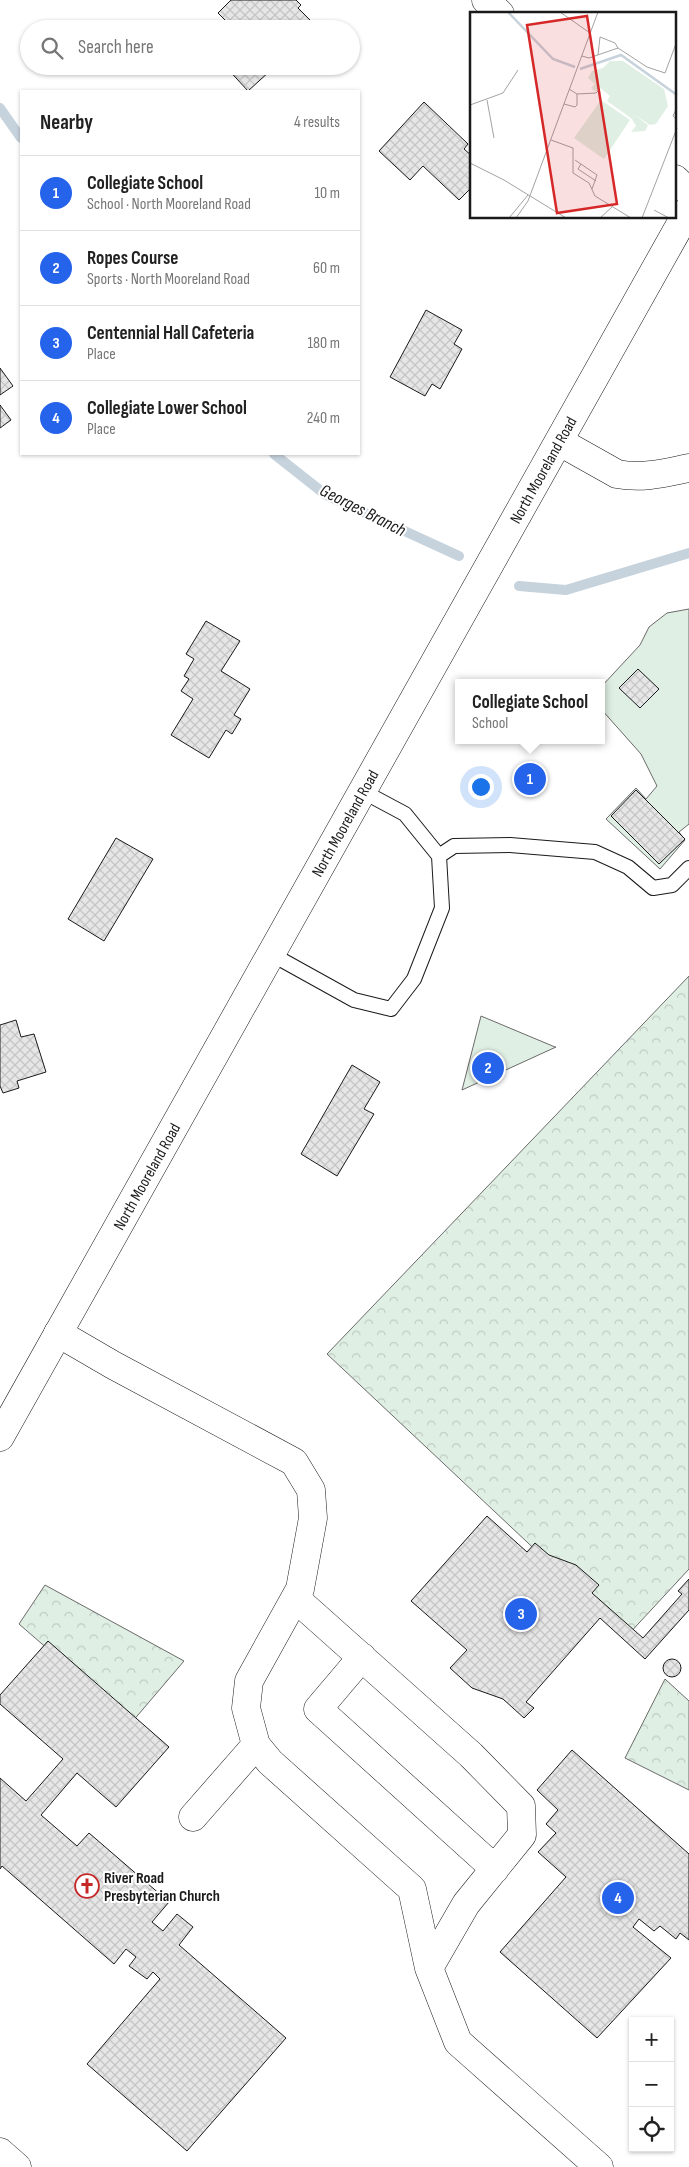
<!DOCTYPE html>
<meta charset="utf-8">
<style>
body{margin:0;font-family:"Sofia Sans Condensed",sans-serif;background:#f6f6f6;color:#222}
.controls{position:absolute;right:15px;bottom:15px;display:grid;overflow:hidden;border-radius:0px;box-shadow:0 1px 4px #0004}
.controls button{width:45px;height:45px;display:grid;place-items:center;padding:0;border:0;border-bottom:1px solid #e0e0e0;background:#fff;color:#222;font:25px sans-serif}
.you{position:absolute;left:480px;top:786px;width:18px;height:18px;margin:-12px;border:4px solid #fff;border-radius:50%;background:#1a73e8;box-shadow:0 0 0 8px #1a73e833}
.badge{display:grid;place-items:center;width:32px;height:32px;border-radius:50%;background:#2563eb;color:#fff;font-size:16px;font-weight:700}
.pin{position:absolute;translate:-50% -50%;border:2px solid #fff;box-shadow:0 1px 5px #0006}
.popup{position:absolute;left:455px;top:679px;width:150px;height:65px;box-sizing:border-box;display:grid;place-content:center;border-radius:0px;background:#fff;filter:drop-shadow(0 1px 4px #0005);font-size:16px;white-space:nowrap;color:#767676}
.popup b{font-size:19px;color:#222}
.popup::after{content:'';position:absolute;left:50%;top:100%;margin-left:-10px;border:10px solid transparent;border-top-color:#fff}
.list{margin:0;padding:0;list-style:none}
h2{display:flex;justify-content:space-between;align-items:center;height:65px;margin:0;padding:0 20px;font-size:21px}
h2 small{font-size:16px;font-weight:400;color:#767676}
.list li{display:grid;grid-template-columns:32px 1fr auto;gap:15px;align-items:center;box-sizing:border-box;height:75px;padding:0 20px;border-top:1px solid #e0e0e0}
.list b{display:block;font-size:19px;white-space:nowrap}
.list p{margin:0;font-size:16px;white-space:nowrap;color:#767676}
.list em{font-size:16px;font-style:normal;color:#767676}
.icon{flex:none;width:28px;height:28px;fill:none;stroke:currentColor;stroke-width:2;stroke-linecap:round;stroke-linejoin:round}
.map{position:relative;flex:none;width:689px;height:2167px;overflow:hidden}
.search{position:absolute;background:#fff;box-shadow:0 1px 4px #0004;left:20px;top:20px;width:340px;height:55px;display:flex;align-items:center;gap:12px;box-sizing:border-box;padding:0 18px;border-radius:28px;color:#767676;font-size:19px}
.panel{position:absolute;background:#fff;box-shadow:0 1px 4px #0004;left:20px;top:90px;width:340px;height:365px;border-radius:0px}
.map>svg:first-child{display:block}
</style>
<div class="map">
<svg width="689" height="2167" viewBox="0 0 689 2167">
<defs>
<pattern id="park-crowns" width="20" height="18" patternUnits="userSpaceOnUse" patternTransform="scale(1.25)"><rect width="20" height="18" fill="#e0efe3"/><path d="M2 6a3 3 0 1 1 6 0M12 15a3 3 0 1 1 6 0" fill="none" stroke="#c0ccc2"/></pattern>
<pattern id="building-cross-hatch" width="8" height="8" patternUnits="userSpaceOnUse" patternTransform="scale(1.25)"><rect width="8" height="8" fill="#e6e6e6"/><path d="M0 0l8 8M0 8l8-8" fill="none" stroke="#c5c5c5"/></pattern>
</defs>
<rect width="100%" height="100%" fill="#fff"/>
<path fill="#e0efe3" stroke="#6a6a6a" d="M689,609V824L679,832L685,840L660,869L606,819L636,788L646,799L657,786L641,754L601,709V687L640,645L649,627L667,613Z
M481,1016L555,1047H556L462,1090Z"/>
<path fill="url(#park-crowns)" stroke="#6a6a6a" d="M689,976V1569L627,1636L327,1354Z
M45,1585L184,1661L132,1722L19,1624Z
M665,1679L689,1701V1790L625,1758Z"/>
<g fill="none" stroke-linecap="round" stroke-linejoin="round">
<path stroke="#c6d2dc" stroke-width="10" d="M0,108L21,138
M274,454L326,495L459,556
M519,586L566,590L689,553"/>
</g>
<path fill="url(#building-cross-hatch)" stroke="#1a1a1a" d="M231,0H296L301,5L298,8L319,29H234L218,13Z
M225,66H266L270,71L248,91Z
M424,102L468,144L464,149L472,156V187L459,200L423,166L410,180L379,151Z
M426,310L462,330L454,344L462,349L440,389L432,384L425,396L390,377Z
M0,368L13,386L0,395Z
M0,405L11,420L0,428Z
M206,621L240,641L221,671L250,689L234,715L241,719L232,734L226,730L209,758L171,735L193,699L181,691L189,679L184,676L194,659L186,654Z
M638,669L659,689L640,708L619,688Z
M636,790L685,839L659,864L611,816Z
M116,838L153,859L104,941L68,919Z
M16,1020L21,1037L34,1034L46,1072L17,1081L19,1088L3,1093L0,1086V1025Z
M352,1065L380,1082L364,1109L374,1114L337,1176L301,1154Z
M487,1516L527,1552L535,1543L549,1555L576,1565L599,1585L592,1593L643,1638L682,1594L678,1591L689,1579V1610L645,1659L600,1618L526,1702L534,1708L524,1718L503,1699L472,1688L450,1668L467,1650L411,1601Z
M48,1641L169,1747L116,1807L77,1773L41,1815L77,1846L89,1833L169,1902L152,1922L163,1931L177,1914L193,1927L179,1945L286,2038L187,2151L87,2064L160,1979L153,1972L147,1979L129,1966L136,1957L126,1949L114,1964L2,1866L0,1869V1778L26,1801L63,1759L0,1704V1695Z
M663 1668a9 9 0 1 1 18 0a9 9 0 1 1-18 0Z
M572,1750L689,1854V1940L680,1933L676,1939L660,1926L654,1931L639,1919L633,1927L671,1958L597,2038L500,1952L566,1877L538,1852L556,1833L546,1824L558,1810L537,1790Z"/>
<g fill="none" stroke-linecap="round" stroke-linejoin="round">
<g stroke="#1a1a1a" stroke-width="16">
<path id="lane" d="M439,856L454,846L510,845L595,852L628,867L653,888L672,885L689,868
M271,954L354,1000L391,1009L414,979L442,908L439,856L405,814L362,791"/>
</g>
<g stroke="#1a1a1a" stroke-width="29">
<path id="street" d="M486,0L500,14
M675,179L689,192
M560,442L617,474C642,479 664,473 689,468
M58,1333L113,1365L294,1462L311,1490L313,1518L300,1589L249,1681L246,1708L256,1745L270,1762L412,1889L429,1968L458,2042L599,2167
M295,1598L471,1755L521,1806L522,1835L466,1904L429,1968
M362,1657L318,1709L495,1869
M193,1817L256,1745"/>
</g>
<g stroke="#1a1a1a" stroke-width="29">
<g id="secondary">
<path id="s1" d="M0,1437L689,209"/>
<path d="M0,2152L17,2167"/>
</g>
</g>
<use href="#lane" stroke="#fff" stroke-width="14"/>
<use href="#street" stroke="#fff" stroke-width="28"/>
<use href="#secondary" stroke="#fff" stroke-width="28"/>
</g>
<defs>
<g id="church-ring" transform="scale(1.25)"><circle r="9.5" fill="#fff" stroke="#c62828" stroke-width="1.5"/><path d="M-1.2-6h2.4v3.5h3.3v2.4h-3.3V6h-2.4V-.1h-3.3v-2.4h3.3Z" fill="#c62828"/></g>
</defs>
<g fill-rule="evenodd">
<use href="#church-ring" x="87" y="1886"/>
</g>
<g text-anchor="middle" stroke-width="4" stroke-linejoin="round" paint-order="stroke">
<g font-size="16" fill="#1a1a1a" stroke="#fff">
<text dy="6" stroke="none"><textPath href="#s1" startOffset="1109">North Mooreland Road</textPath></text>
<text dy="6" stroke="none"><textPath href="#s1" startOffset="704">North Mooreland Road</textPath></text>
<text dy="6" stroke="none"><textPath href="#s1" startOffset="299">North Mooreland Road</textPath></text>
</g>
<g font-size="16" font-weight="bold" fill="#1a1a1a" stroke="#fff" text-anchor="start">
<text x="104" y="1883">River Road<tspan x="104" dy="18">Presbyterian Church</tspan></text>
</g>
<g font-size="18" font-style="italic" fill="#1a1a1a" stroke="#fff">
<text transform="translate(363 510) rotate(27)" y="6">Georges Branch</text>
</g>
</g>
<g transform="translate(470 12)">
<rect width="206" height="206" fill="#fff"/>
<path d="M140,49H153L194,77L198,94L186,112L180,113L165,103L162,107L137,89L140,84L129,75L126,80L121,76L125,72L118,66L122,59L133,56Z" fill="#e0efe3"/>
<path d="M131,88L160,108L134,147L104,126ZM165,103L178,113L175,119L161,120L166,114L162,107Z" fill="#e0efe3"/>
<path fill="none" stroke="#c6d2dc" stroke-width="2.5" d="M38,0L83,47L105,55M110,57L151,43L207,83"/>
<path fill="none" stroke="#a3a3a3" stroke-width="1" d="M90,0L120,21M128,43L130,25L145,31L148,36M112,44L119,46L148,36L177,55L195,61L207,29M107,82L126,81L130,77M17,88L24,126M94,92L105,95L107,93V82L99,77M0,93L33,81L48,58M207,95L203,104L207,108M81,128L103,136V161L119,171L125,184L161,206M105,148L127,163L122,177M0,151L34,168L96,206M111,152L108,157L126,169M184,198L199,206M39,206L58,183M46,206L58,189L128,0M130,206L142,195M172,206L207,116"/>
<path fill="#d62828" fill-opacity="0.15" stroke="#d62828" stroke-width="2.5" d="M117,4L147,192L87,201L57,13Z"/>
<rect width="206" height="206" fill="none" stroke="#1a1a1a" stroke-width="2.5"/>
</g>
</svg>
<div class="controls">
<button>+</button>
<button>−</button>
<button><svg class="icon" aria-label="locate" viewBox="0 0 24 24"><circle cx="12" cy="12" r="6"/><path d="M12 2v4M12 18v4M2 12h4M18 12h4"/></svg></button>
</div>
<div class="you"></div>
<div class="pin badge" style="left:530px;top:779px">1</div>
<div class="popup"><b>Collegiate School</b>School</div>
<div class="pin badge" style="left:488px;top:1068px">2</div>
<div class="pin badge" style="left:521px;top:1614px">3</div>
<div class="pin badge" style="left:618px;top:1898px">4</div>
<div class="search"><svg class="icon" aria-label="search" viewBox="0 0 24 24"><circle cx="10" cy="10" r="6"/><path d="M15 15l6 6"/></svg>Search here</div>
<section class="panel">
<h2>Nearby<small>4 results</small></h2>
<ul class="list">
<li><span class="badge">1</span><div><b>Collegiate School</b><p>School · North Mooreland Road</p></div><em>10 m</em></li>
<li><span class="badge">2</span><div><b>Ropes Course</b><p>Sports · North Mooreland Road</p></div><em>60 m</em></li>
<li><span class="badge">3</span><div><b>Centennial Hall Cafeteria</b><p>Place</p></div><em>180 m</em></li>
<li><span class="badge">4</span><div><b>Collegiate Lower School</b><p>Place</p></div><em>240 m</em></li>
</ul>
</section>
</div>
